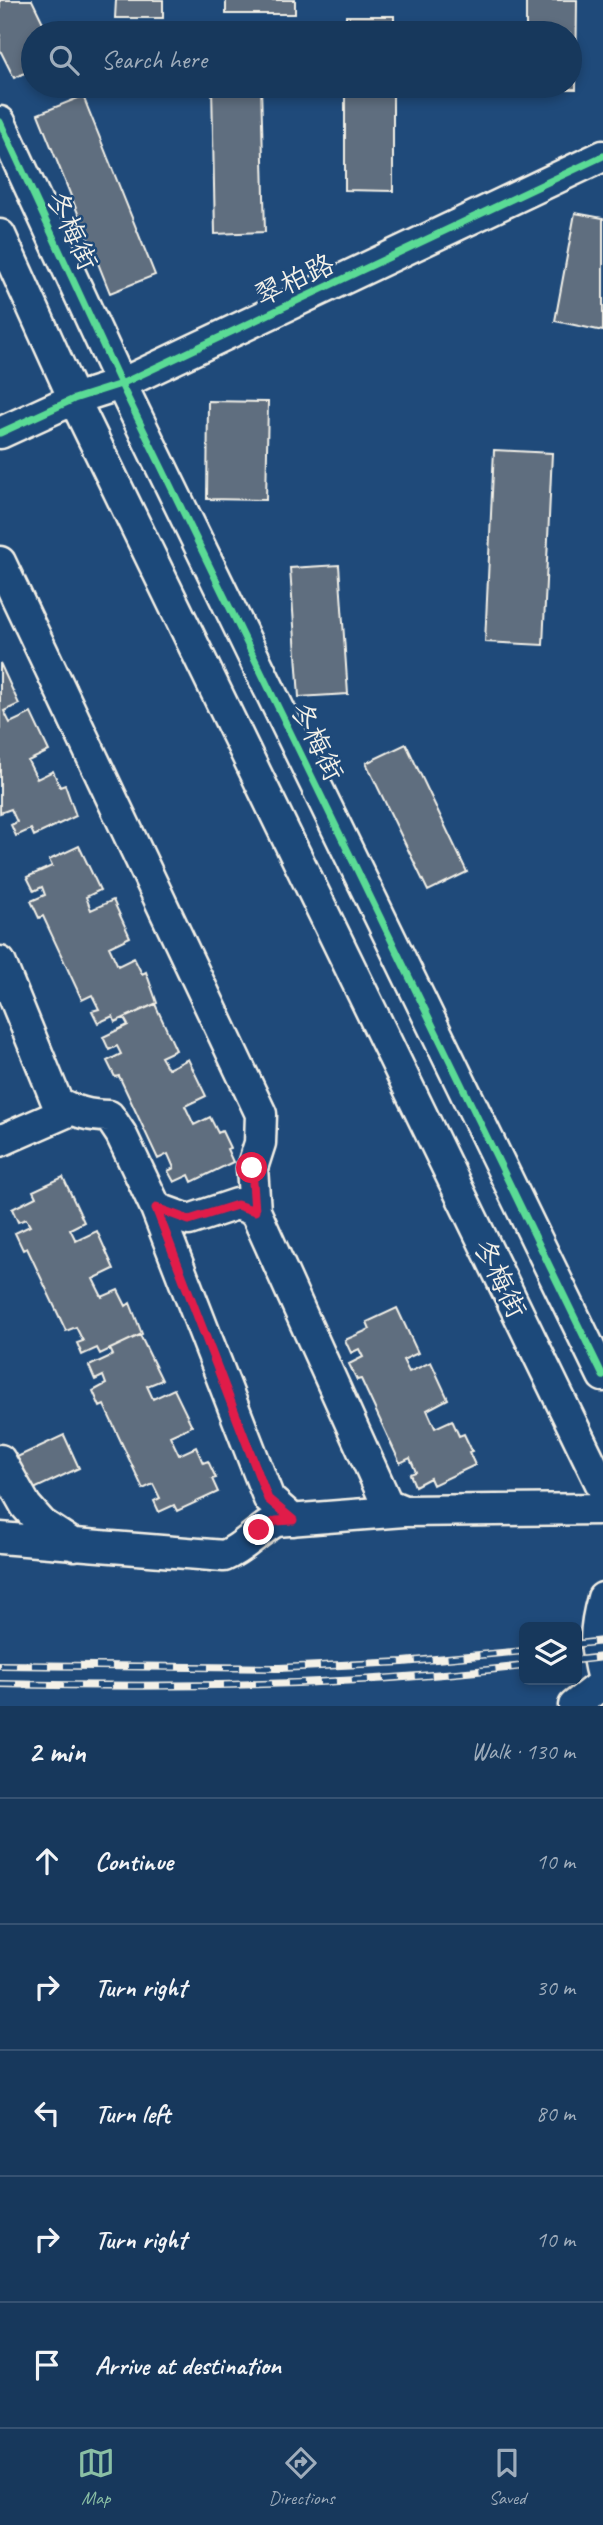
<!DOCTYPE html>
<meta charset="utf-8">
<style>
body{margin:0;font-family:Caveat,"LXGW WenKai TC",sans-serif;background:#203f62;color:#f1f3f6}
.controls{position:absolute;right:21px;bottom:21px;display:grid;overflow:hidden;border-radius:10px;box-shadow:0 4px 10px #0003}
.controls button{width:63px;height:63px;display:grid;place-items:center;padding:0;border:0;border-bottom:2px solid #365272;background:#17385c;color:#f1f3f6;font:35px sans-serif}
.stop{position:absolute;width:21px;height:21px;margin:-16px;border:5px solid #e11d48;border-radius:50%;background:#fff}
.stop.end{background:#e11d48;border-color:#fff;box-shadow:0 2px 7px #0008}
.list{margin:0;padding:0;list-style:none}
h2{display:flex;justify-content:space-between;align-items:center;height:91px;margin:0;padding:0 28px;font-size:30px}
h2 small{font-size:23px;font-weight:400;color:#9eacbb}
.list li{display:grid;grid-template-columns:46px 1fr auto;gap:21px;align-items:center;box-sizing:border-box;height:126px;padding:0 28px;border-top:2px solid #365272}
.list b{display:block;font-size:26px;white-space:nowrap}
.list em{font-size:23px;font-style:normal;color:#9eacbb}
.icon{flex:none;width:38px;height:38px;fill:none;stroke:currentColor;stroke-width:2;stroke-linecap:round;stroke-linejoin:round}
.map{position:relative;flex:none;width:603px;height:1706px;overflow:hidden}
.search{position:absolute;background:#17385c;box-shadow:0 4px 10px #0003;left:21px;right:21px;top:21px;height:77px;display:flex;align-items:center;gap:18px;box-sizing:border-box;padding:0 24px;border-radius:38px;color:#9eacbb;font-size:26px}
.sheet{height:721px;background:#17385c}
nav{display:flex;justify-content:space-around;align-items:center;box-sizing:border-box;height:98px;border-top:2px solid #365272;background:#17385c;font-size:19px;color:#9eacbb}
nav a{display:grid;justify-items:center;gap:4px}
nav .on{color:#8abfa5}
.map>svg:first-child{display:block}
</style>
<div class="map">
<svg width="603" height="1706" viewBox="0 0 603 1706">
<rect width="100%" height="100%" fill="#1f4a7a"/>
<filter id="ink" filterUnits="userSpaceOnUse"><feTurbulence type="fractalNoise" baseFrequency=".0143" numOctaves="2"/><feDisplacementMap in="SourceGraphic" scale="14" xChannelSelector="R" yChannelSelector="G"/><feConvolveMatrix kernelMatrix="1 2 1 2 8 2 1 2 1" color-interpolation-filters="sRGB"/></filter>
<g filter="url(#ink)">
<path fill="#5f6e7f" stroke="#f4f1e8" stroke-width="2" d="M0,0H32L48,33H33V69L14,78L0,50Z
M116,0H163V18H115Z
M226,0H295V14H226Z
M526,0H577L576,89H525V86H570V33H526Z
M346,16H394V33H345Z
M212,86H261L265,232L215,234Z
M345,86H393V191L345,190Z
M83,96L155,275L110,293L38,114Z
M575,213L603,218V331L555,321Z
M208,401L268,402L266,500L207,499Z
M494,450L552,453L543,645L485,642Z
M339,565L348,694L299,697L290,568Z
M0,663L19,704L4,711L10,723L31,713L49,751L28,761L37,779L53,771L60,787L65,785L76,816L34,836L31,829L16,836L11,825L17,822L11,809L0,813Z
M406,744L467,872L428,891L366,763Z
M79,846L100,890L86,897L91,910L113,900L130,937L109,947L118,966L134,958L142,974L146,972L157,1003L115,1022L113,1016L98,1023L92,1011L99,1009L92,995L82,1000L43,916L39,918L31,901L45,895L42,887L34,891L27,877L52,866L49,860Z
M155,1004L176,1050L161,1057L168,1069L188,1059L206,1096L185,1106L194,1125L210,1117L218,1133L222,1131L230,1148L227,1149L233,1162L192,1182L189,1175L174,1182L168,1171L174,1168L168,1154L158,1159L119,1076L115,1077L107,1061L121,1054L117,1046L109,1050L103,1037L128,1025L124,1018Z
M63,1177L84,1222L70,1229L76,1241L97,1231L114,1269L93,1279L102,1297L118,1290L126,1306L130,1303L142,1334L100,1354L97,1348L82,1355L77,1343L83,1341L76,1327L66,1331L27,1248L23,1250L15,1233L30,1226L26,1219L18,1222L12,1209L36,1197L33,1191Z
M397,1308L418,1353L403,1360L409,1372L431,1362L448,1399L427,1410L435,1428L452,1420L459,1436L464,1434L472,1451L469,1452L475,1465L433,1485L430,1478L415,1486L410,1474L416,1472L410,1458L400,1463L361,1379L357,1380L349,1364L363,1357L359,1349L351,1353L345,1340L370,1329L367,1322Z
M140,1335L162,1380L147,1386L153,1399L174,1389L192,1426L170,1436L179,1455L196,1447L203,1463L208,1461L216,1478L212,1479L218,1492L177,1511L174,1505L159,1512L154,1501L160,1498L153,1484L143,1489L104,1405L100,1407L93,1391L106,1384L103,1376L95,1380L89,1366L113,1355L110,1349Z
M64,1435L79,1468L32,1490L17,1457Z"/>
<g fill="none" stroke-linecap="round" stroke-linejoin="round">
<g stroke="#f4f1e8" stroke-width="35">
<path id="minor" d="M0,122L121,384L603,1376
M0,235L74,399L603,1488
M0,433L74,399L121,384L603,156
M0,562L261,1114L260,1143L252,1168L255,1211
M0,962L57,1102C75,1112 89,1116 109,1116L121,1134L156,1208L189,1220L237,1204L255,1211L387,1504L404,1511L603,1509
M0,1141L71,1110
M156,1208L269,1499L293,1520
M0,1460L26,1506L42,1524L74,1545
M0,1538L224,1556C244,1548 257,1531 276,1521L404,1511
M603,1598C594,1629 594,1647 603,1679
M574,1706L603,1683"/>
</g>
<use href="#minor" stroke="#1f4a7a" stroke-width="30"/>
<g stroke="#f4f1e8" stroke-width="8">
<path id="rail" d="M577,1644L603,1641
M577,1660L603,1657
M0,1665L279,1668L403,1662L524,1651
M0,1684C175,1688 350,1686 524,1666"/>
</g>
<use href="#rail" stroke="#1f4a7a" stroke-width="5" stroke-dasharray="16" stroke-linecap="butt"/>
<g stroke="#1f4a7a" stroke-width="11">
<path id="cycleway" d="M0,122L121,384L603,1376
M0,433L74,399L121,384L603,156"/>
</g>
<use href="#cycleway" stroke="#5adb95" stroke-width="7"/>
</g>
</g>
<g fill="none" stroke-linecap="round" stroke-linejoin="round" filter="url(#ink)">
<path stroke="#e11d48" stroke-width="9" d="M252,1168L255,1211L237,1205L189,1220L156,1208L268,1499L293,1520L276,1521L259,1530"/>
</g>
<g text-anchor="middle" stroke-width="5" stroke-linejoin="round" paint-order="stroke">
<g font-size="28" fill="#f4f1e8" stroke="#1f4a7a">
<text transform="translate(73 230) rotate(65)" y="10">冬梅街</text>
<text transform="translate(294 279) rotate(-25)" y="10">翠柏路</text>
<text transform="translate(318 741) rotate(64)" y="10">冬梅街</text>
<text transform="translate(501 1278) rotate(64)" y="10">冬梅街</text>
</g>
</g>
</svg>
<div class="controls">
<button><svg class="icon" aria-label="layers" viewBox="0 0 24 24"><path d="M12 4l9 5-9 5-9-5zM3 14l9 5 9-5"/></svg></button>
</div>
<div class="stop" style="left:252px;top:1168px"></div>
<div class="stop end" style="left:259px;top:1530px"></div>
<div class="search"><svg class="icon" aria-label="search" viewBox="0 0 24 24"><circle cx="10" cy="10" r="6"/><path d="M15 15l6 6"/></svg>Search here</div>
</div>
<section class="sheet">
<h2>2 min<small>Walk · 130 m</small></h2>
<ul class="list">
<li><svg class="icon" aria-label="ahead" viewBox="0 0 24 24"><path d="M12 20V5M6 11l6-6 6 6"/></svg><div><b>Continue</b></div><em>10 m</em></li>
<li><svg class="icon" aria-label="right" viewBox="0 0 24 24"><path d="M7 20v-9h11M14 6l5 5-5 5"/></svg><div><b>Turn right</b></div><em>30 m</em></li>
<li><svg class="icon" aria-label="left" viewBox="0 0 24 24"><path d="M17 20v-9H6M10 6l-5 5 5 5"/></svg><div><b>Turn left</b></div><em>80 m</em></li>
<li><svg class="icon" aria-label="right" viewBox="0 0 24 24"><path d="M7 20v-9h11M14 6l5 5-5 5"/></svg><div><b>Turn right</b></div><em>10 m</em></li>
<li><svg class="icon" aria-label="arrive" viewBox="0 0 24 24"><path d="M6 21V4h12l-3 4 3 4H6"/></svg><div><b>Arrive at destination</b></div></li>
</ul>
</section>
<nav>
<a class="on"><svg class="icon" aria-label="map" viewBox="0 0 24 24"><path d="M3 6l6-2 6 2 6-2v14l-6 2-6-2-6 2zM9 4v14M15 6v14"/></svg>Map</a>
<a><svg class="icon" aria-label="directions" viewBox="0 0 24 24"><path d="M12 3l9 9-9 9-9-9zM9 14v-3h6M13 9l2 2-2 2"/></svg>Directions</a>
<a><svg class="icon" aria-label="saved" viewBox="0 0 24 24"><path d="M7 4h10v16l-5-4-5 4z"/></svg>Saved</a>
</nav>
